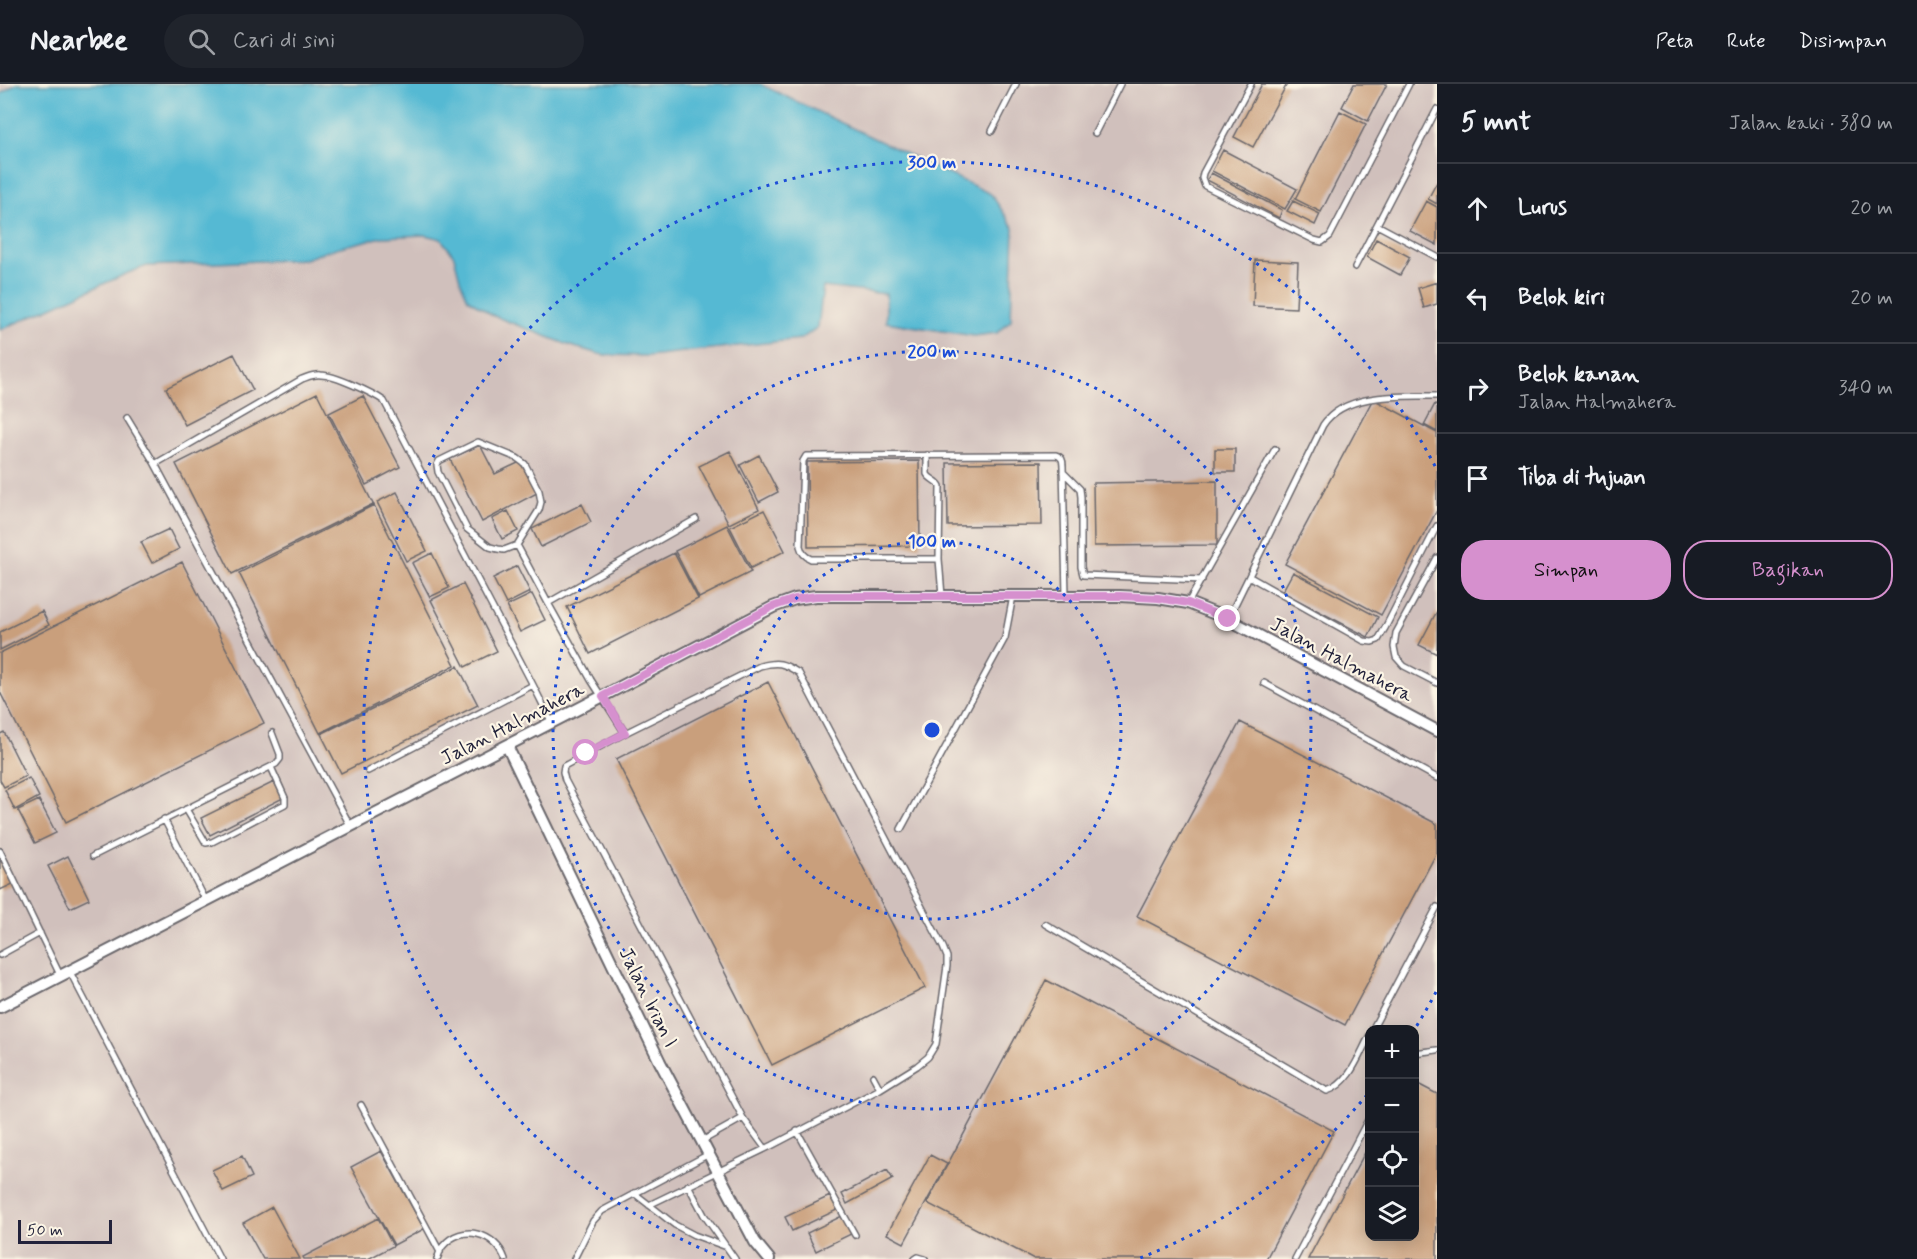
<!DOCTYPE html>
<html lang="id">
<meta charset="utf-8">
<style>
body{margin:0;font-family:Mynerve,sans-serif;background:#20242c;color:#f1f3f6}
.controls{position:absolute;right:18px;bottom:18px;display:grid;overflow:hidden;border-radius:12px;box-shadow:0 3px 15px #0003}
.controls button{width:54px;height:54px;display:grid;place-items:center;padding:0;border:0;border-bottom:2px solid #363941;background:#171b24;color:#f1f3f6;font:30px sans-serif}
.scale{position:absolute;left:18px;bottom:15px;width:94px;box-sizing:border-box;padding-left:6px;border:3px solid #22223b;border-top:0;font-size:16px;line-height:21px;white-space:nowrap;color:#22223b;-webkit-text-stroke:4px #fcf5e5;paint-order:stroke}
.stop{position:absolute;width:18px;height:18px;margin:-14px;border:4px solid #d690ce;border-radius:50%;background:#fff}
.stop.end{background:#d690ce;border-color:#fff;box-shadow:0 2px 6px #0008}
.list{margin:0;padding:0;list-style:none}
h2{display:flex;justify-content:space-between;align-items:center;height:78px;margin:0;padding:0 24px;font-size:26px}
h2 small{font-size:20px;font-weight:400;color:#9ea1a6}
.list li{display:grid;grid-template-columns:39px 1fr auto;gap:18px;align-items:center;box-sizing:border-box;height:90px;padding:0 24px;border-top:2px solid #363941}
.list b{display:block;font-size:22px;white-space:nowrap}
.list p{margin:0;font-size:20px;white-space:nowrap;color:#9ea1a6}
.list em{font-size:20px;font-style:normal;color:#9ea1a6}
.actions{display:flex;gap:12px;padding:18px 24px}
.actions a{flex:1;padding:14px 0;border:2px solid #d690ce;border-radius:24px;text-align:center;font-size:21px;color:#d690ce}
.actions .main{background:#d690ce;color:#111}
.icon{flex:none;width:33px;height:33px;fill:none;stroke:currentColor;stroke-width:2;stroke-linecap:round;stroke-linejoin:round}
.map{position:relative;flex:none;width:1437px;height:1175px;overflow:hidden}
header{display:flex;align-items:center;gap:36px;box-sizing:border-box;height:84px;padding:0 30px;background:#171b24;border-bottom:2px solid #363941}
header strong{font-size:28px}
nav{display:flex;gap:33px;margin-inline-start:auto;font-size:21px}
.search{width:420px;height:54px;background:#20242c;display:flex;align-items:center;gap:15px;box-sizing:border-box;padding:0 21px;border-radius:33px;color:#9ea1a6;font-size:22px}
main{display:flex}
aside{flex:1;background:#171b24}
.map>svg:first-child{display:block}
</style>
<header>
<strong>Nearbee</strong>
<div class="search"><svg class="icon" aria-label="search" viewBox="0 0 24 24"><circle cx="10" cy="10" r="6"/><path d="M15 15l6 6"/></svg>Cari di sini</div>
<nav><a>Peta</a><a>Rute</a><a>Disimpan</a></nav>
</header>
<main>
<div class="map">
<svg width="1437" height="1175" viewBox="0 0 1437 1175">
<rect width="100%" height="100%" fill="#fcf5e5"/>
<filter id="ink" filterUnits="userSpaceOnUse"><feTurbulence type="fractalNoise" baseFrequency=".0167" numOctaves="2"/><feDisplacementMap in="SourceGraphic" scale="12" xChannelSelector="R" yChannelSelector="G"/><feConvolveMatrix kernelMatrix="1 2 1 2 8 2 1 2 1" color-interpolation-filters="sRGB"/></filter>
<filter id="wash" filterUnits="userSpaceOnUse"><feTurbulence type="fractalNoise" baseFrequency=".008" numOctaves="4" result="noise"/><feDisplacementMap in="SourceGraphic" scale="24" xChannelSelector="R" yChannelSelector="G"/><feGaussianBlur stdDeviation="1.35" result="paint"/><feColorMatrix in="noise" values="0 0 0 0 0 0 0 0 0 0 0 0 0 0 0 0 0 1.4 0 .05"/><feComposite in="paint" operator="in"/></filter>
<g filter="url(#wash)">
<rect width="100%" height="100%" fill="#ece4c3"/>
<path fill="#d0c0bc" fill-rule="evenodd" d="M0,0H1437V1175H0ZM1370,946H1414V1152H1370Z"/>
<path fill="#55b9d3" stroke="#3c6e87" stroke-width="1.5" d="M16,0H760L991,110L1014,144L1011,236L997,249L974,252L886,238V210L823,203L818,243L801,255L648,272L603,271L571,262L494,232L468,215L460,196L454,172L441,155L425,151L382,153L336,164L305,175L147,182L128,189L0,246V10Z"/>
<g id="blocks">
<path fill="#c99f7b" d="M1262,0H1287L1253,63L1234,53Z
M1354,0H1387L1368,37L1342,23Z
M1340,27L1366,40L1321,128L1295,115Z
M1223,66L1297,105L1285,125L1212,87Z
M1211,89L1282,126L1279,134L1207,96Z
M1437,98V120L1428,115Z
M1293,117L1320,130L1315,141L1287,127Z
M1426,117L1437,123V161L1410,147Z
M1376,155L1410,173L1400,191L1367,173Z
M1255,176L1298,178L1296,224L1253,222Z
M1437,198V220L1424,224L1418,204Z
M234,270L253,306L185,341L166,304Z
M317,309L373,420L232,490L176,380Z
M363,312L400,383L366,401L329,329Z
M1373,315L1437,349V426L1381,531L1285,480Z
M1435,320L1437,321V348L1424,341Z
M480,361L495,390L520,378L537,409L482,438L450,375Z
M1215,365H1235V388H1215Z
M730,367L759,425L729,440L699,382Z
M759,371L778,408L759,418L740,381Z
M919,377L920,462L808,463L807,378Z
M1041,378L1042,441L948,442L947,379Z
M1217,397V461L1094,462L1093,399Z
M397,408L427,467L406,477L377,418Z
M582,420L591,438L541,463L532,445Z
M374,421L455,581L320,649L239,489Z
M764,426L785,467L751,484L730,443Z
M508,427L518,447L502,455L492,435Z
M727,441L751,488L699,514L675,467Z
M169,445L179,465L152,479L141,458Z
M432,469L449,504L430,513L412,479Z
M674,469L698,515L590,570L567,523Z
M182,478L264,639L66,738L0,608V569Z
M517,482L530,508L506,520L493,494Z
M1293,488L1378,533L1368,553L1282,508Z
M463,500L497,567L465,583L431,516Z
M532,510L545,536L520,548L507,522Z
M42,527L49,541L0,566V548Z
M1437,527V570L1419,561Z
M458,582L478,621L341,689L321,650Z
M768,598L925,904L772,981L616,675Z
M1240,638L1437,740V768L1345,941L1137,832Z
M4,648L26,692L4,703L0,696V650Z
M29,694L39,713L15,726L5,706Z
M274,698L283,714L210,751L201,734Z
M39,716L56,749L35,759L18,726Z
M68,772L89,815L70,824L48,782Z
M0,774L13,800L0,806Z
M1046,896L1334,1047L1266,1175H1034L927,1119Z
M1414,998L1437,1010V1175H1308L1370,1059V1152H1414Z
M381,1067L424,1145L394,1161L351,1083Z
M930,1071L947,1080L904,1159L887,1150Z
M242,1072L252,1093L223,1107L212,1086Z
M887,1086L893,1095L847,1120L842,1110Z
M830,1112L837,1126L792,1147L785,1133Z
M272,1123L300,1175H263L243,1139Z
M842,1132L851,1150L816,1167L807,1149Z
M378,1134L393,1162L368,1175H304L303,1173Z"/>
</g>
</g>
<g filter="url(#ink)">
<use href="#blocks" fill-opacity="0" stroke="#69666b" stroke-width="1.5"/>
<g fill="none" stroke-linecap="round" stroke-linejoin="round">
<g stroke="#69666b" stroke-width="8">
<path id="service" d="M1251,0L1203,89L1202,94L1205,102L1314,156L1322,158L1330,152L1409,0
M992,47L1016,0
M1095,49L1120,0
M1377,141L1437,173
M1355,183L1437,25
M127,334L155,380L351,743
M478,358L517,374L525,380L539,407L541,418L539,426L517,461L504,466L498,465L490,463L467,445L438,388L437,381L439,377Z
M927,371V390C930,396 937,396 940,402L939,475L942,512
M155,380L302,295C308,293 314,290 321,291C334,291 373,309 384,317L533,601L552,639
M1063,388L1080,405L1081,413V483L1083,491L1202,496
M517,461L548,519
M1437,474L1396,549L1394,563L1396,573L1404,582L1437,599
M939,475H811C804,472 802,469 800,462L803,377L806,372L1056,371C1062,373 1063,376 1063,382L1066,511
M1250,493L1364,557L1372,558L1378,556L1385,544L1437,442
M1188,519L1275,365
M1228,535L1323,341C1345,308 1402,312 1437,312
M1264,599L1437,694
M625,649L591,596L548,519L696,435
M368,687L533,601
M186,725L206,759L212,758L285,720V714L271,683
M164,735L206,817
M901,745L1005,554L1013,512
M0,767L61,893
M93,772L276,680L280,675V670L272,649
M1045,840L1327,1007C1350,1000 1359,971 1370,951
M0,871L40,849
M70,888L220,1175
M1372,946L1437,823
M1414,969L1437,966
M873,992L880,1005
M361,1021L440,1168
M797,1047L855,1151
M702,1057L743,1034
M688,1101L704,1131L735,1175
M634,1109L675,1141L694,1151L727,1163
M649,1121L773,1061L880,1005L917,982L928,973L936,960L947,882V873L943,863L799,589C783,579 778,577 760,582L625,649L564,682L563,688L565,696L743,1034L765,1064
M437,1175C439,1171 440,1165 443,1162C462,1139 496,1149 505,1175
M574,1175L593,1137L602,1127L709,1070
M915,1175L918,1173L925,1175
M1295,1175L1370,1032"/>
</g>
<g stroke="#69666b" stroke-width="14">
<path id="minor" d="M507,662L660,978L755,1158L769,1175
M0,923L603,612L773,523L795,515L816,512H1120L1158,514L1188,519L1228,535L1437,647"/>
</g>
<use href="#service" stroke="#fff" stroke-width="5"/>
<use href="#minor" stroke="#fff" stroke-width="10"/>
</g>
</g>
<g fill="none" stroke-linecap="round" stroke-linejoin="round" filter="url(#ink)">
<path stroke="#d690ce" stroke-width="8" d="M586,669L625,649L603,612L772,523L795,515L816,512H1120L1158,514L1188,519L1228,535"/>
</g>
<g fill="none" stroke="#1d4ed8" stroke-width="3" stroke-dasharray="3 6">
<circle cx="932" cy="646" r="189"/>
<circle cx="932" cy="646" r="379"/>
<path d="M1436 908A568 568 0 0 1 1416 943M1367 1011A568 568 0 0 1 1140 1174M724 1174A568 568 0 1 1 1436 384"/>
</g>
<g text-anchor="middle" stroke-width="4.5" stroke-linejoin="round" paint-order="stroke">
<g font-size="20" fill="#22223b" stroke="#fcf5e5">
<text transform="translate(1342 575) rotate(28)" y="7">Jalan Halmahera</text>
<text transform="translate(512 639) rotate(-27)" y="7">Jalan Halmahera</text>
<text transform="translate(649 913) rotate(64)" y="7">Jalan Irian I</text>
</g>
</g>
<circle cx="932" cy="646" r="9" fill="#1d4ed8" stroke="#fcf5e5" stroke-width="3"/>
<g font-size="18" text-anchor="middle" font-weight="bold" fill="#1d4ed8" stroke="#fcf5e5" stroke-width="4.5" stroke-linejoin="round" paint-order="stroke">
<text x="932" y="84">300 m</text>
<text x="932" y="273">200 m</text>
<text x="932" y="463">100 m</text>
</g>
</svg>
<div class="controls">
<button>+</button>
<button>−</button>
<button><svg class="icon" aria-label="locate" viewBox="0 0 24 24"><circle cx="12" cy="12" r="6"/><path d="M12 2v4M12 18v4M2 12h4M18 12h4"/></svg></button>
<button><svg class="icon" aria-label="layers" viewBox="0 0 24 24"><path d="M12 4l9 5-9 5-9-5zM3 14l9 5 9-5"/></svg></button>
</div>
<div class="scale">50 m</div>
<div class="stop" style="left:586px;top:669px"></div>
<div class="stop end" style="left:1228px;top:535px"></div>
</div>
<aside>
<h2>5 mnt<small>Jalan kaki · 380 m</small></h2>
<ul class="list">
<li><svg class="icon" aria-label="ahead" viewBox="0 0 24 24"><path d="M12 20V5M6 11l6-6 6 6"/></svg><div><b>Lurus</b></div><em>20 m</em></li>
<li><svg class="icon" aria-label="left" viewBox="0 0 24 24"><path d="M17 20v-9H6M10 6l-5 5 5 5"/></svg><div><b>Belok kiri</b></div><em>20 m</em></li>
<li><svg class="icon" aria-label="right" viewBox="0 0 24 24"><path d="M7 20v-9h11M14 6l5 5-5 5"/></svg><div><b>Belok kanan</b><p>Jalan Halmahera</p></div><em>340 m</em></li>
<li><svg class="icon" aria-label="arrive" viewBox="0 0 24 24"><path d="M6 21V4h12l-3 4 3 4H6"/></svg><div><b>Tiba di tujuan</b></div></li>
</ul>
<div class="actions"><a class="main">Simpan</a><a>Bagikan</a></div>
</aside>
</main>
